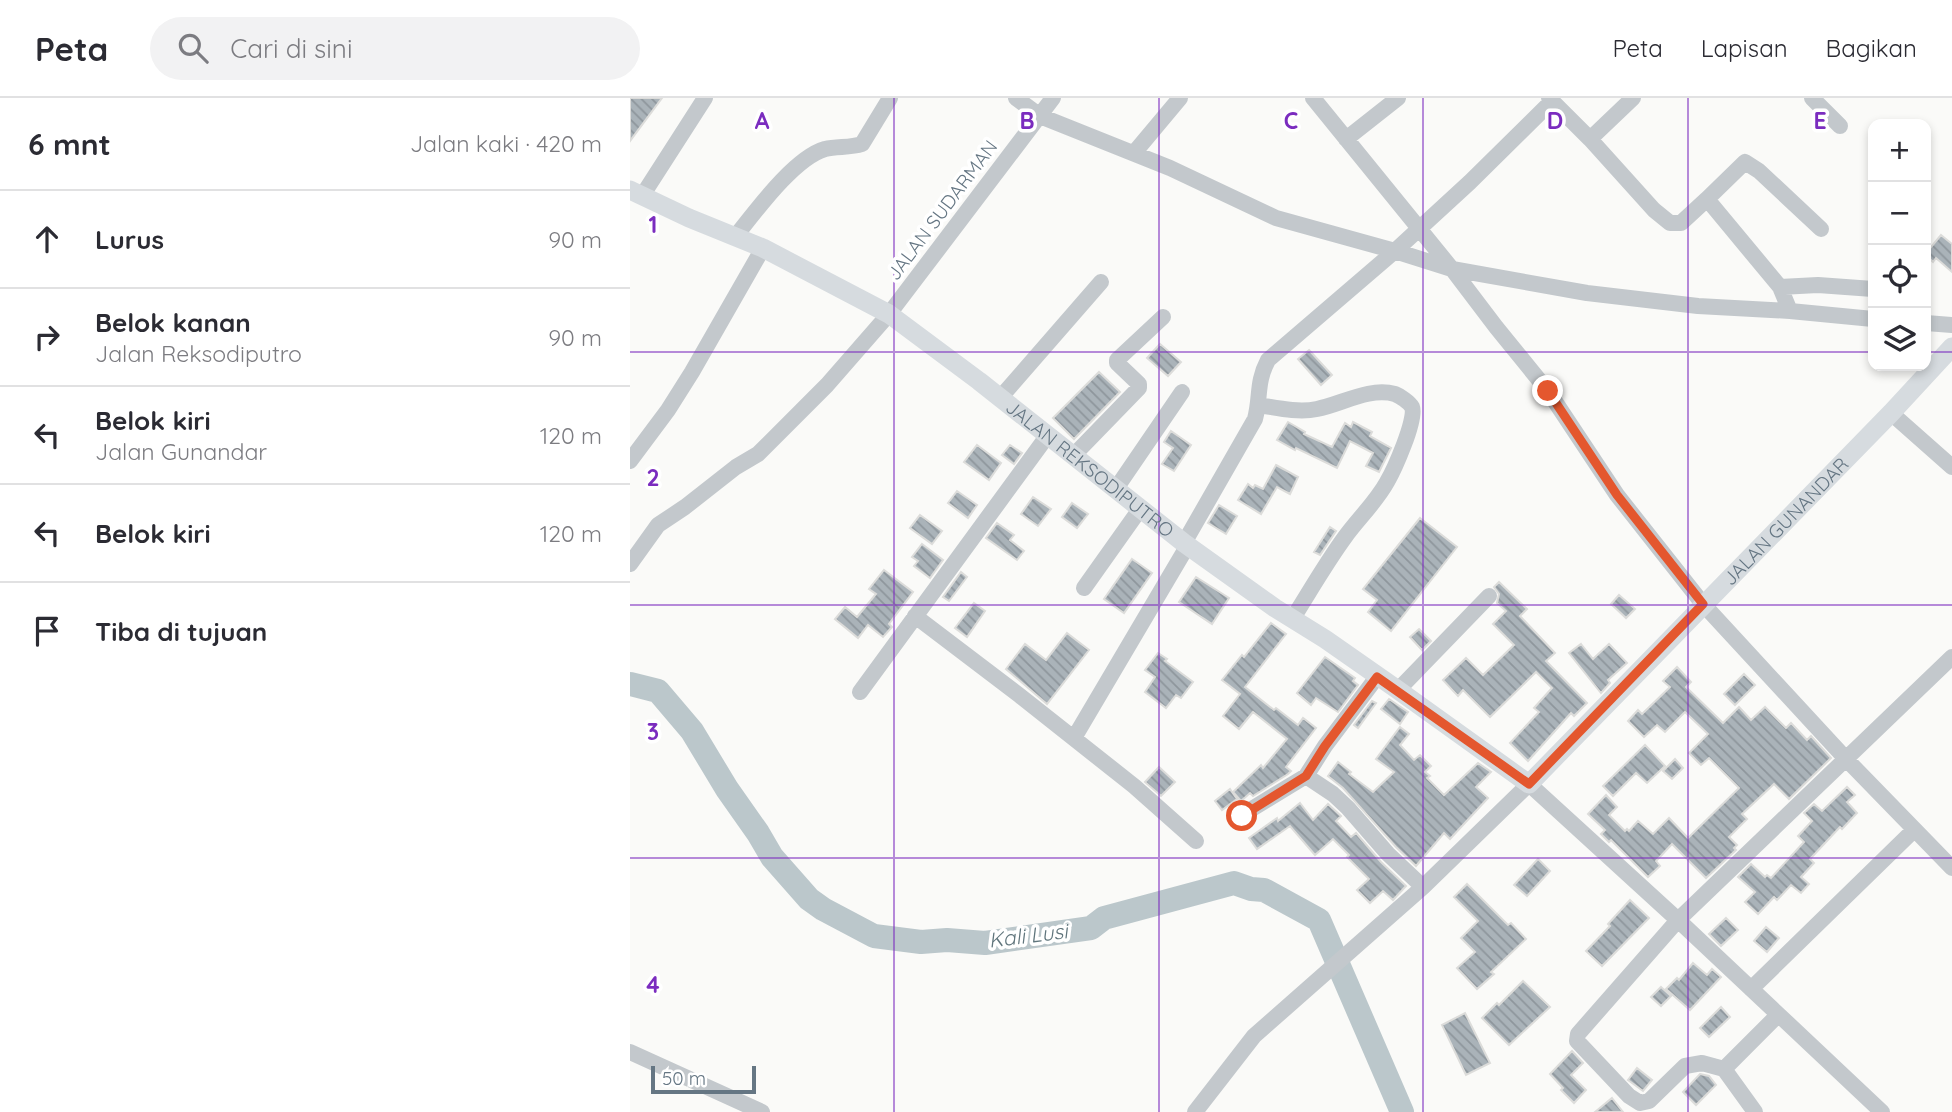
<!DOCTYPE html>
<html lang="id">
<meta charset="utf-8">
<style>
body{margin:0;font-family:Quicksand,sans-serif;background:#f2f2f3;color:#2b2b33}
.controls{position:absolute;right:21px;top:21px;display:grid;overflow:hidden;border-radius:14px;box-shadow:0 4px 10px #0003}
.controls button{width:63px;height:63px;display:grid;place-items:center;padding:0;border:0;border-bottom:2px solid #e1e1e2;background:#fff;color:#2b2b33;font:35px sans-serif}
.scale{position:absolute;left:21px;bottom:18px;width:105px;box-sizing:border-box;padding-left:7px;border:4px solid #657683;border-top:0;font-size:19px;line-height:24px;white-space:nowrap;color:#657683;-webkit-text-stroke:5px #fff;paint-order:stroke}
.stop{position:absolute;width:21px;height:21px;margin:-16px;border:5px solid #e4572e;border-radius:50%;background:#fff}
.stop.end{background:#e4572e;border-color:#fff;box-shadow:0 2px 7px #0008}
.list{margin:0;padding:0;list-style:none}
h2{display:flex;justify-content:space-between;align-items:center;height:91px;margin:0;padding:0 28px;font-size:30px}
h2 small{font-size:23px;font-weight:400;color:#7c7c81}
.list li{display:grid;grid-template-columns:46px 1fr auto;gap:21px;align-items:center;box-sizing:border-box;height:98px;padding:0 28px;border-top:2px solid #e1e1e2}
.list b{display:block;font-size:26px;white-space:nowrap}
.list p{margin:0;font-size:23px;white-space:nowrap;color:#7c7c81}
.list em{font-size:23px;font-style:normal;color:#7c7c81}
.icon{flex:none;width:38px;height:38px;fill:none;stroke:currentColor;stroke-width:2;stroke-linecap:round;stroke-linejoin:round}
.map{position:relative;flex:none;width:1322px;height:1014px;overflow:hidden}
header{display:flex;align-items:center;gap:42px;box-sizing:border-box;height:98px;padding:0 35px;background:#fff;border-bottom:2px solid #e1e1e2}
header strong{font-size:33px}
nav{display:flex;gap:38px;margin-inline-start:auto;font-size:24px}
.search{width:490px;height:63px;background:#f2f2f3;display:flex;align-items:center;gap:18px;box-sizing:border-box;padding:0 24px;border-radius:38px;color:#7c7c81;font-size:26px}
main{display:flex}
aside{flex:1;background:#fff}
.map>svg:first-child{display:block}
</style>
<header>
<strong>Peta</strong>
<div class="search"><svg class="icon" aria-label="search" viewBox="0 0 24 24"><circle cx="10" cy="10" r="6"/><path d="M15 15l6 6"/></svg>Cari di sini</div>
<nav><a>Peta</a><a>Lapisan</a><a>Bagikan</a></nav>
</header>
<main>
<aside>
<h2>6 mnt<small>Jalan kaki · 420 m</small></h2>
<ul class="list">
<li><svg class="icon" aria-label="ahead" viewBox="0 0 24 24"><path d="M12 20V5M6 11l6-6 6 6"/></svg><div><b>Lurus</b></div><em>90 m</em></li>
<li><svg class="icon" aria-label="right" viewBox="0 0 24 24"><path d="M7 20v-9h11M14 6l5 5-5 5"/></svg><div><b>Belok kanan</b><p>Jalan Reksodiputro</p></div><em>90 m</em></li>
<li><svg class="icon" aria-label="left" viewBox="0 0 24 24"><path d="M17 20v-9H6M10 6l-5 5 5 5"/></svg><div><b>Belok kiri</b><p>Jalan Gunandar</p></div><em>120 m</em></li>
<li><svg class="icon" aria-label="left" viewBox="0 0 24 24"><path d="M17 20v-9H6M10 6l-5 5 5 5"/></svg><div><b>Belok kiri</b></div><em>120 m</em></li>
<li><svg class="icon" aria-label="arrive" viewBox="0 0 24 24"><path d="M6 21V4h12l-3 4 3 4H6"/></svg><div><b>Tiba di tujuan</b></div></li>
</ul>
</aside>
<div class="map">
<svg width="1322" height="1014" viewBox="0 0 1322 1014">
<defs>
<pattern id="building-back-hatch" width="6" height="6" patternUnits="userSpaceOnUse" patternTransform="scale(1.75)"><rect width="6" height="6" fill="#aab3b9"/><path d="M-1 5l2 2M0 0l6 6M5-1l2 2" fill="none" stroke="#8e969c"/></pattern>
</defs>
<rect width="100%" height="100%" fill="#fafaf8"/>
<g fill="none" stroke-linecap="round" stroke-linejoin="round">
<path stroke="#bbc7cb" stroke-width="24" d="M0,586L28,593L62,633L97,691L128,735L142,759L179,801L193,811L244,838L291,844L317,842L355,845L461,830L474,820L604,785L621,791L634,792L689,822L772,1014"/>
</g>
<path fill="url(#building-back-hatch)" stroke="#dcdcda" stroke-width="2" d="M0,0H32L0,43Z
M1311,137L1322,146V174L1306,160L1303,164L1296,157V155Z
M530,246L551,264L538,278L517,260Z
M679,252L702,277L691,287L668,261Z
M469,274L490,294L444,341L423,320Z
M658,324L675,334L674,336L702,349L715,325L721,329L723,324L742,334L740,338L761,350L749,374L736,368L743,355L720,343L707,370L666,350L665,352L647,342Z
M541,333L561,347L544,373L532,366L543,350L534,344Z
M347,347L371,365L359,382L334,364Z
M380,347L392,355L384,366L372,357Z
M646,367L668,379L660,396L647,389L631,416L608,402L618,386L623,390L625,387L633,391Z
M327,393L347,407L338,420L318,405Z
M403,399L421,411L408,428L391,416Z
M442,405L458,416L447,430L432,419Z
M589,407L607,418L596,436L578,425Z
M290,417L312,433L302,446L280,430Z
M790,420L827,449L761,533L738,514L747,502L733,491Z
M367,425L384,437L380,442L394,453L387,462L356,440Z
M700,429L706,433L690,457L684,454Z
M292,446L313,462L300,480L284,468L288,463L282,459Z
M502,461L522,475L494,515L474,501Z
M254,472L283,494L259,526L262,529L253,539L238,527L228,540L205,521L215,509L227,519L246,496L239,491Z
M331,474L337,479L319,503L313,499Z
M566,479L599,500L582,526L549,504Z
M869,484L897,511L890,518L925,555L916,563L957,605L944,618L941,615L898,663L880,645L909,614L904,610L922,590L906,574L860,619L833,592L828,598L813,582L836,560L853,577L884,547L863,526L876,513L867,505L869,496L864,489Z
M989,497L1005,511L996,520L981,506Z
M344,505L355,513L337,539L325,530Z
M641,525L656,536L615,589L644,612L646,610L668,627L673,620L686,630L656,669L661,673L658,676L623,698L620,695L611,703L603,694L631,667L633,670L657,641L623,614L609,631L593,618L610,596L592,582L612,557L614,559Z
M789,531L801,543L792,552L780,539Z
M437,535L459,552L417,606L376,571L395,546L416,562Z
M951,546L963,561L979,546L997,565L978,582L980,585L971,595L939,555Z
M528,555L537,561L535,563L563,584L551,600L546,597L536,610L515,594L525,579L515,572Z
M695,559L725,580L723,583L728,587L708,614L686,600L681,607L667,595Z
M1047,569L1061,584L1056,589L1093,625L1109,609L1121,622L1135,609L1156,630L1161,625L1177,642L1181,638L1201,660L1159,701L1144,686L1112,716L1117,721L1099,739L1107,747L1104,750L1106,752L1076,780L1042,746L1026,763L1030,768L1018,779L981,742L979,744L971,736L975,732L958,716L976,697L987,709L979,717L995,733L997,731L999,733L1008,723L1023,736L1039,720L1058,740L1109,690L1079,660L1071,667L1059,655L1078,636L1055,614L1035,634L1027,627L1014,639L998,623L1008,612L1012,616L1040,589L1033,583Z
M1114,576L1125,587L1105,607L1094,596Z
M759,601L778,614L770,626L751,611Z
M742,603L746,605L728,630L724,627Z
M770,629L779,636L770,647L784,662L790,657L801,668L795,674L800,678L797,680L814,697L848,665L861,674L846,689L858,700L820,741L814,735L786,768L766,749L713,690L698,678L708,664L721,674L719,676L743,694L764,674L746,661Z
M1015,647L1035,668L1017,685L1006,675L983,698L973,688Z
M1045,661L1053,670L1042,681L1033,673Z
M529,669L545,684L531,698L515,684Z
M1217,689L1225,697L1217,704L1227,715L1212,731L1210,729L1180,761L1184,765L1171,779L1179,786L1171,795L1161,787L1147,802L1144,799L1128,816L1115,804L1125,794L1108,779L1121,766L1135,779L1137,777L1141,780L1174,744L1168,738L1182,723L1174,715L1184,706L1192,713Z
M600,691L607,701L592,712L585,703Z
M670,705L683,722L698,706L711,718L706,723L721,739L726,735L751,764L776,788L763,802L753,793L740,805L727,792L739,781L717,759L719,757L703,741L685,757L660,728L627,751L619,740L647,720L648,723Z
M908,761L920,773L897,798L884,787Z
M837,786L878,827L881,825L896,841L861,874L864,876L847,891L827,870L845,854L831,840L848,823L824,799Z
M1000,802L1019,820L972,868L956,853L980,828L978,826Z
M1096,820L1108,832L1091,848L1079,836Z
M1136,829L1149,840L1137,854L1124,843Z
M1063,865L1077,877L1082,871L1091,879L1060,912L1036,891L1047,880L1049,882Z
M893,883L920,909L879,947L852,920L867,905L869,907Z
M1031,889L1041,898L1031,908L1021,899Z
M1091,909L1100,919L1079,939L1070,930Z
M835,915L860,965L836,977L812,927Z
M942,953L953,965L941,977L956,992L944,1005L931,992L933,990L920,976Z
M1007,970L1022,982L1013,993L998,982Z
M1070,976L1079,978L1086,987L1066,1007L1053,994Z
M982,1000L993,1014H965Z"/>
<g fill="none" stroke-linecap="round" stroke-linejoin="round">
<path stroke="#c3c8cc" stroke-width="16" d="M386,0L410,18L540,70L646,120L765,153L822,171L957,195L1068,208L1160,213L1243,221
M683,0L822,171L866,229L918,293L987,397L1073,506L1216,661L1322,770
M919,0L960,41L1024,112L1040,125H1051L1077,101L1150,189L1160,213
M1182,0L1210,28
M716,41L768,0
M960,41L1003,0
M504,55L550,0
M12,98L75,0
M1077,101L1115,64L1129,73L1191,131
M105,139C125,114 164,60 195,51C207,48 220,50 232,46L260,0
M1150,189L1188,187L1243,191
M1296,225L1322,227
M370,300L471,184
M629,307C647,310 669,315 687,311C712,306 739,289 765,296C770,298 779,304 782,309C787,321 764,372 757,384C746,404 728,421 715,439C696,465 680,493 663,520
M1261,315L1322,369
M443,358L509,290V286L487,265V262L533,219
M0,363L38,312L62,274L133,150
M485,392L552,294
M554,445L625,321C631,298 626,285 638,262L765,153L840,84L921,4
M0,466L28,427L55,409L106,369L128,356L197,287L259,216L423,0
M454,490L510,411
M285,518L389,597L504,688L566,743
M768,592L859,498
M230,594L418,337
M444,640L558,447
M676,678L703,696L718,710L758,756L793,789
M612,717L676,678L695,648L747,579
M1121,891L1284,732
M0,954L132,1014
M1094,971L1148,917
M565,1014L624,938L793,789L899,686L1048,822L1252,1014
M1125,1014L1094,971L1072,965L1055,968L1019,1003L1010,1005L999,998L947,943L948,936L1048,822L1322,559"/>
<path stroke="#d6dbdf" stroke-width="19" id="s1" d="M0,92L59,120L133,150L259,216L349,283L554,445L645,510L695,541L768,592L899,686L1261,315L1322,249"/>
</g>
<g fill="none" stroke-linecap="round" stroke-linejoin="round">
<path stroke="#e4572e" stroke-width="9" d="M612,718L676,678L695,648L747,579L899,686L1073,506L987,397L918,293"/>
</g>
<path fill="none" stroke="#7b2cbf" stroke-width="2" stroke-opacity="0.55" d="M264,0V1014M529,0V1014M793,0V1014M1058,0V1014M0,254H1243M1296,254H1322M0,507H1322M0,760H1322"/>
<g text-anchor="middle" stroke-width="7" stroke-linejoin="round" paint-order="stroke">
<g font-size="19" fill="#657683" stroke="#fff">
<text transform="translate(312 112) rotate(-53)" y="7">JALAN SUDARMAN</text>
<text dy="7" stroke="none"><textPath href="#s1" startOffset="541">JALAN REKSODIPUTRO</textPath></text>
<text dy="7" stroke="none"><textPath href="#s1" startOffset="1449">JALAN GUNANDAR</textPath></text>
</g>
<g font-size="21" font-style="italic" fill="#60757c" stroke="#fff">
<text transform="translate(398 838) rotate(-7)" y="7">Kali Lusi</text>
</g>
</g>
<g font-size="23" text-anchor="middle" font-weight="bold" fill="#7b2cbf" stroke="#fff" stroke-width="7" stroke-linejoin="round" paint-order="stroke">
<text x="132" y="31">A</text>
<text x="397" y="31">B</text>
<text x="661" y="31">C</text>
<text x="925" y="31">D</text>
<text x="1190" y="31">E</text>
<text x="23" y="135">1</text>
<text x="23" y="388">2</text>
<text x="23" y="642">3</text>
<text x="23" y="895">4</text>
</g>
</svg>
<div class="controls">
<button>+</button>
<button>−</button>
<button><svg class="icon" aria-label="locate" viewBox="0 0 24 24"><circle cx="12" cy="12" r="6"/><path d="M12 2v4M12 18v4M2 12h4M18 12h4"/></svg></button>
<button><svg class="icon" aria-label="layers" viewBox="0 0 24 24"><path d="M12 4l9 5-9 5-9-5zM3 14l9 5 9-5"/></svg></button>
</div>
<div class="scale">50 m</div>
<div class="stop" style="left:612px;top:718px"></div>
<div class="stop end" style="left:918px;top:293px"></div>
</div>
</main>
